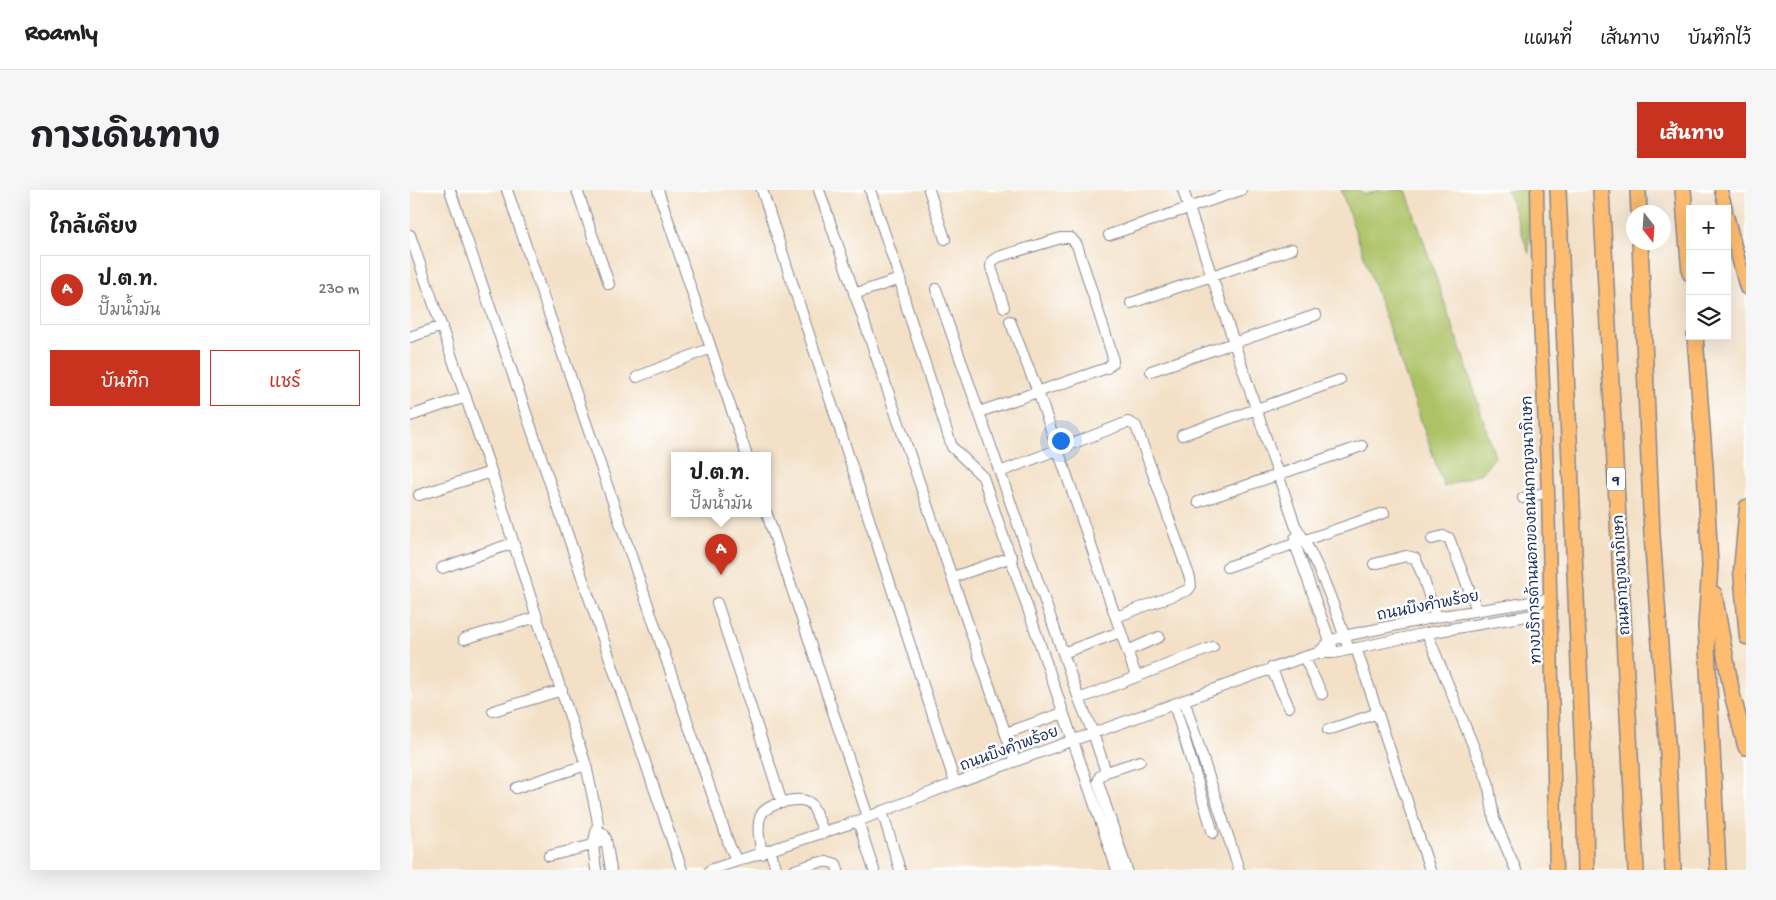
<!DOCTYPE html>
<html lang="th">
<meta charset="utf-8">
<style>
body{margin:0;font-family:"Gochi Hand","Playpen Sans Thai",sans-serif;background:#f6f6f6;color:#202124}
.controls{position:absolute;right:15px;top:15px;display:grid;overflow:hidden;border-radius:0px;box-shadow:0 5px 20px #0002}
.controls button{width:45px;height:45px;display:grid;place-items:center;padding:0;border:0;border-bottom:1px solid #e0e0e0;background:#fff;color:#202124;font:25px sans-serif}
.compass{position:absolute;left:1216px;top:15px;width:45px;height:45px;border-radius:50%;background:#fff;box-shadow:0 5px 20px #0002;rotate:163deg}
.you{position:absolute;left:650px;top:250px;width:18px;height:18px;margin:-12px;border:4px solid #fff;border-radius:50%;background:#1a73e8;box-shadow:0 0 0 8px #1a73e833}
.badge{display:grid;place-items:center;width:32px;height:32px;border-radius:50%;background:#c8321e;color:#fff;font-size:16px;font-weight:700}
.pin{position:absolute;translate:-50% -41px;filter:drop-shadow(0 1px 2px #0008)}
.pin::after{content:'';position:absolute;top:26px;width:18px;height:15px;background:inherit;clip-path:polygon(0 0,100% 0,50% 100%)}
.popup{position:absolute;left:261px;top:262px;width:100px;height:65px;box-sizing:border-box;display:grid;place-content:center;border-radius:0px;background:#fff;filter:drop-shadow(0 1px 4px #0005);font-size:16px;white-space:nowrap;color:#757577}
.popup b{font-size:19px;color:#202124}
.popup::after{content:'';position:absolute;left:50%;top:100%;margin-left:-10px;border:10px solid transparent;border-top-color:#fff}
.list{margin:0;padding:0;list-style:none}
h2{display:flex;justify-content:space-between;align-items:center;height:65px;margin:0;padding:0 20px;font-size:21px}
h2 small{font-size:16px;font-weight:400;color:#757577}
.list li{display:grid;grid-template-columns:32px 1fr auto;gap:15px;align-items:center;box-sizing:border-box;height:70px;margin:0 10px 10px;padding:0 10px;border:1px solid #e0e0e0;border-radius:0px}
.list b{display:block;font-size:19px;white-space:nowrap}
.list p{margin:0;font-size:16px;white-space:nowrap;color:#757577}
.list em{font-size:16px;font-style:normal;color:#757577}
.actions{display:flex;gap:10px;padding:15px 20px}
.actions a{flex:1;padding:11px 0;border:1px solid #c8321e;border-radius:0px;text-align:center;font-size:18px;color:#c8321e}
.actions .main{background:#c8321e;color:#fff}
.icon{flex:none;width:28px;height:28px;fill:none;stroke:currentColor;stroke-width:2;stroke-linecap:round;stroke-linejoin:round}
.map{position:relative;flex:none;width:1336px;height:680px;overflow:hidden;border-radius:0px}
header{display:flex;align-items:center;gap:30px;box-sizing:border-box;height:70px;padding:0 25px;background:#fff;border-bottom:1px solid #e0e0e0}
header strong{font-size:24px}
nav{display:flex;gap:28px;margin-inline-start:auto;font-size:18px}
.intro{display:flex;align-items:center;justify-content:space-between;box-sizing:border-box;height:120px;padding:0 30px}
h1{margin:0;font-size:35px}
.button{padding:12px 22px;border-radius:0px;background:#c8321e;color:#fff;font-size:18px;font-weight:700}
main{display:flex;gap:30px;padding:0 30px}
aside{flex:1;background:#fff;border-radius:0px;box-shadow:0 5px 20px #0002}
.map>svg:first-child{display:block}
</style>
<header>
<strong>Roamly</strong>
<nav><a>แผนที่</a><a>เส้นทาง</a><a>บันทึกไว้</a></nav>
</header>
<div class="intro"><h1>การเดินทาง</h1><a class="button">เส้นทาง</a></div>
<main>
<aside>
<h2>ใกล้เคียง<small></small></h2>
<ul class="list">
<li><span class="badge">A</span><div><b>ป.ต.ท.</b><p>ปั๊มน้ำมัน</p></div><em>230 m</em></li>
</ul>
<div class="actions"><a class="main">บันทึก</a><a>แชร์</a></div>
</aside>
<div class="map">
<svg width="1336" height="680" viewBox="0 0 1336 680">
<rect width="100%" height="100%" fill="#fff"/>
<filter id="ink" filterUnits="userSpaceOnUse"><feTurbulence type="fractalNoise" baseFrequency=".02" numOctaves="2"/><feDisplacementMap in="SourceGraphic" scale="10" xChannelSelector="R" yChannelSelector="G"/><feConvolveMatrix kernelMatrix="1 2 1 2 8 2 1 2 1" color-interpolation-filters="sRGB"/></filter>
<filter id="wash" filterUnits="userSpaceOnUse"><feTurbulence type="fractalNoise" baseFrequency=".0096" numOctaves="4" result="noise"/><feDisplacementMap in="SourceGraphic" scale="20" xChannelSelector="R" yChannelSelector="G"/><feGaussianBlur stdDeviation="1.12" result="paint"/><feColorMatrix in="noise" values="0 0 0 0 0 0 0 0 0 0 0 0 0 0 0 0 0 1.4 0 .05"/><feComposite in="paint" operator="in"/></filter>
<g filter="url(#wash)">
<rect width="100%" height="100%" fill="#f3e0c6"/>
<path fill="#adc266" stroke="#647862" d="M931,0H951L953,5L970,0H996L1059,184L1085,267L1072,283L1034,297Z
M1097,0H1118L1119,64Z"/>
</g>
<g filter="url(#ink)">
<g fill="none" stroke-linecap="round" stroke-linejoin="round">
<g stroke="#878892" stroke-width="12">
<path id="minor" d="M40,0L272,680
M97,0L320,657L327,671
M167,0L199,94
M248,0L337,266
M352,0L545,593
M409,0C473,191 540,381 605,571
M460,0L490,89L496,115L542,257L573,287L707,680
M519,0L535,49
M773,0L885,335C909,373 925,417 939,460
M0,45L80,278L128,431L176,575L187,627L188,634L183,655L186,680
M699,45L831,0
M526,99L669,509L683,543L696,582L690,586L688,592L717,680
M444,104L490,89
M721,113L882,59
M600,131L628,202L726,486
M0,147L32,136
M741,181L906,125
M227,187L301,158
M569,222L697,178L703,172L702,164L667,55L661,48H651L588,67L582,71L581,77L594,117
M0,226L56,207
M772,245L930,190
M590,282L718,232L726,236L780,388L781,396L778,400L706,427
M9,305L81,282
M1113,308L1138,302
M788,312L952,256
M357,324L458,627
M885,348V354L922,457
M1022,349L1033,346L1039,348L1067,420
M964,374L996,366L1005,368L1012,384L1026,427
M817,377L974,323
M32,378L103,353
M543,387L602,367
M307,413L372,613
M1017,443L1078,592L1084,629L1106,680
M54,449L127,427
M946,458L1020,680
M717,461L749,447
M653,463L710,442
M908,463L920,451L934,446L1026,427L1140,409
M894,467L912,504
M861,478L879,517
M669,509L803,457
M774,510L829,680
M764,514L803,643
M83,521L152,500
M918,540L968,523
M596,543L653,523
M696,582L730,571
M106,598L176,575
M472,621L490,680
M448,631L464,680
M193,643L196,649L201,680
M360,661L367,680
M352,664C350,652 346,636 351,625C356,614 391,604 401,614C405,619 411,636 414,643
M139,666L183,655L196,649
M300,680L448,631L545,593L894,467L908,463H924L1017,443L1140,422
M385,680C398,676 413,668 426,674L428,680"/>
</g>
<g stroke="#878892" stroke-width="15">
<path id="major" d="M1127,0L1129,107L1138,302L1146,680
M1311,0L1316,19
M1317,25L1336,98
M1336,316L1330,381L1336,448"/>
</g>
<g stroke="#878892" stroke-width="18">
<path id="highway" d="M1148,0L1174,587L1176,680
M1191,0L1226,680
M1228,0L1229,22
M1273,0L1280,83
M1230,52L1242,345L1258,565L1263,680
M1285,146L1295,277L1300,376L1296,436L1308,680
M1304,404L1322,504L1336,557"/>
</g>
<use href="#minor" stroke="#fff" stroke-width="10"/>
<use href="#major" stroke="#fdbc70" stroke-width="12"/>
<use href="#highway" stroke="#fdbc70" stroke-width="15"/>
</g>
</g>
<g text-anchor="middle" stroke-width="5" stroke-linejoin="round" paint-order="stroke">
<rect fill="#fff" stroke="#5f6d8e" stroke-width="1" x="1197" y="277.5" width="18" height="23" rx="4"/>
<g font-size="14" font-weight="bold" fill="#1b2f5e">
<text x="1206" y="294">9</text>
</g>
<g font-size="15" fill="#1b2f5e" stroke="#fff">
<text transform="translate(1121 340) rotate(-92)" y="5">ทางบริการด้านนอกของถนนกาญจนาภิเษก</text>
<text transform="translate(1211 385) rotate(-93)" y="5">ถนนกาญจนาภิเษก</text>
<text transform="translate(1018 415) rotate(-11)" y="5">ถนนบึงคำพร้อย</text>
<text transform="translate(599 558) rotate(-20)" y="5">ถนนบึงคำพร้อย</text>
</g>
</g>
</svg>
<div class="controls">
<button>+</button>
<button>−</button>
<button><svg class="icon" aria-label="layers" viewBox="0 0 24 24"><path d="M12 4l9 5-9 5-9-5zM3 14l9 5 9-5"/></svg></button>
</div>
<svg class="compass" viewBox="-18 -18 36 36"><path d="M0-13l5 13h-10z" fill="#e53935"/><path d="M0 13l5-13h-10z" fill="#757577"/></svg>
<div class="you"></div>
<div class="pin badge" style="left:311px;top:385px">A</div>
<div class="popup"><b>ป.ต.ท.</b>ปั๊มน้ำมัน</div>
</div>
</main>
